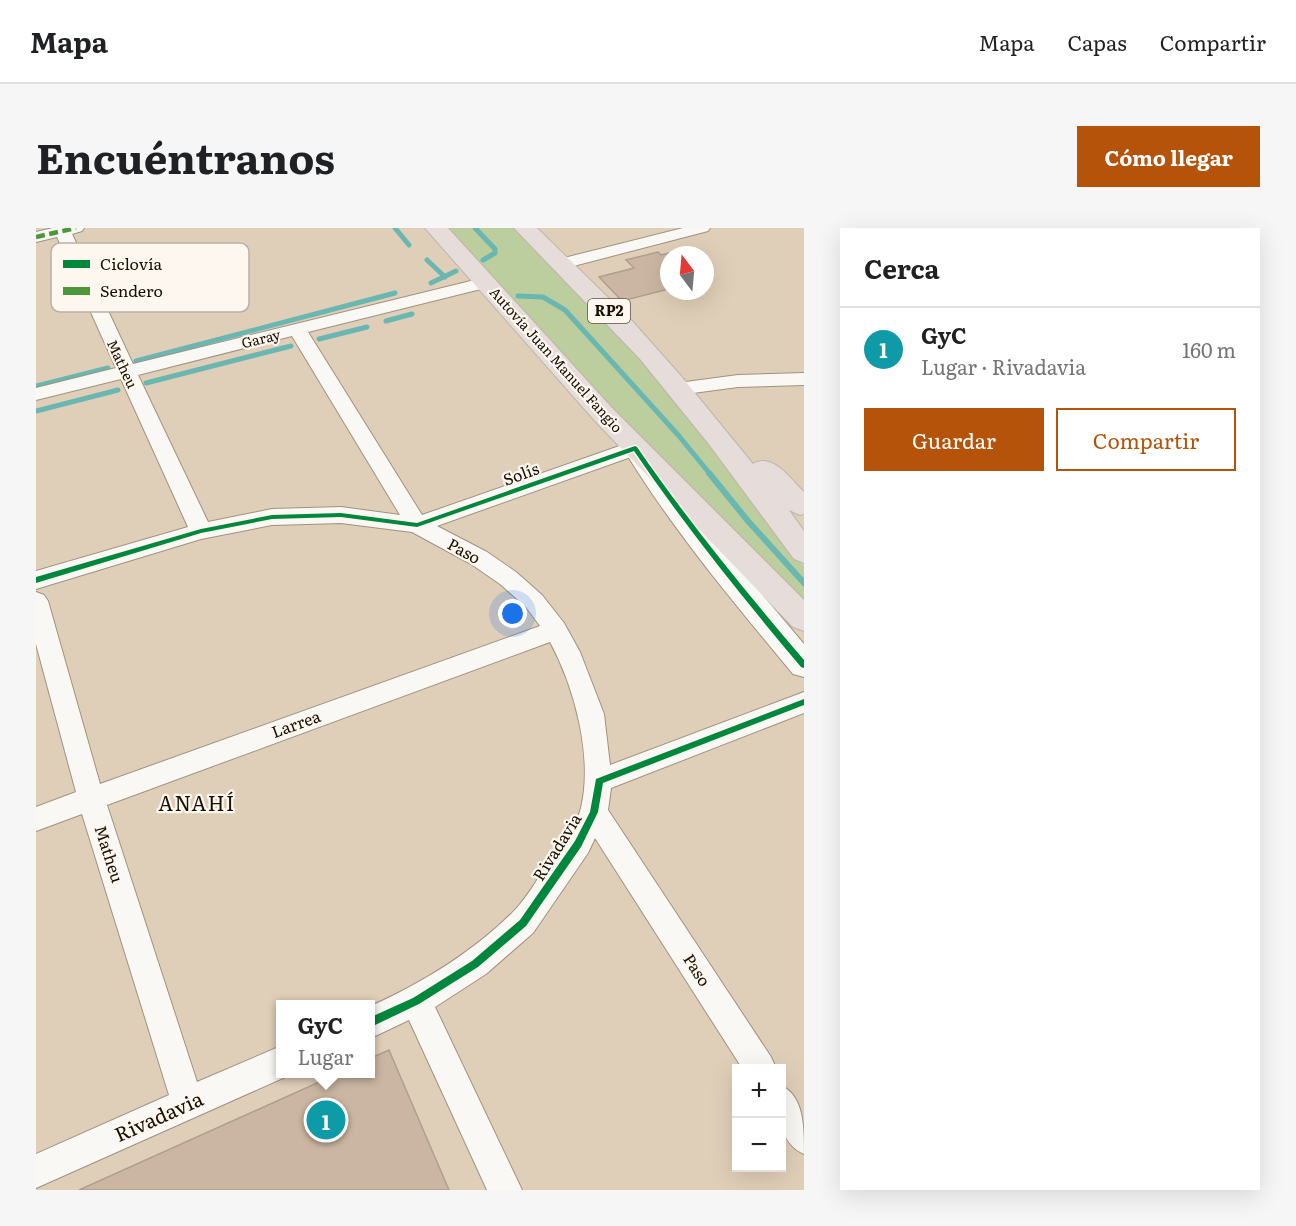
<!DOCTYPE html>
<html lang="es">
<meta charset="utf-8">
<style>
body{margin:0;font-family:Literata,serif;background:#f6f6f6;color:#202124}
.controls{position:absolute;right:18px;bottom:18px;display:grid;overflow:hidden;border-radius:0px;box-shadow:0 6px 24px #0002}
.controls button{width:54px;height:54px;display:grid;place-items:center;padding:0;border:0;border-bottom:2px solid #e0e0e0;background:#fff;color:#202124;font:30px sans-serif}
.compass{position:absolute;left:624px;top:18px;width:54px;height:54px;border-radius:50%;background:#fff;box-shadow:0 6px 24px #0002;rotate:344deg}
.you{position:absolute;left:477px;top:386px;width:21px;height:21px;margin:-15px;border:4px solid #fff;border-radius:50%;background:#1a73e8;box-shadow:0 0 0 9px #1a73e833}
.badge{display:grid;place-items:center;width:39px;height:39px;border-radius:50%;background:#b45309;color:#fff;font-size:20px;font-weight:700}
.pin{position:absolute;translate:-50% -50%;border:3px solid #fff;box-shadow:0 2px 6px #0006}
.popup{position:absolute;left:240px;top:772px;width:99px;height:78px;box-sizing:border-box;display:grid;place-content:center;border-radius:0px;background:#fff;filter:drop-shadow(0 2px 4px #0005);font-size:20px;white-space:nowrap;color:#757577}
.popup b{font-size:22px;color:#202124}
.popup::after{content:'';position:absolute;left:50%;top:100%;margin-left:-12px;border:12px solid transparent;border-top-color:#fff}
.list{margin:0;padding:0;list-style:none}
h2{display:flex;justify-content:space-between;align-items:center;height:78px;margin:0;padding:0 24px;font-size:26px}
h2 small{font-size:20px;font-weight:400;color:#757577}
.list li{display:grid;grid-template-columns:39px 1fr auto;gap:18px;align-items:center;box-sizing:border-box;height:84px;padding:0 24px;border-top:2px solid #e0e0e0}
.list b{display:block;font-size:22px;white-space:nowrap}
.list p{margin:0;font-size:20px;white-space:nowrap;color:#757577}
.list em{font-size:20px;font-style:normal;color:#757577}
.actions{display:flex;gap:12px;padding:18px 24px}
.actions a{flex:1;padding:14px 0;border:2px solid #b45309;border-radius:0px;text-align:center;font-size:21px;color:#b45309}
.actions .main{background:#b45309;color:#fff}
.map{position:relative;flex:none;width:768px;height:962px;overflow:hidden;border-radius:0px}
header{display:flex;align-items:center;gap:36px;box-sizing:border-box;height:84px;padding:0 30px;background:#fff;border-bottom:2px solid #e0e0e0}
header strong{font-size:28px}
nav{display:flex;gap:33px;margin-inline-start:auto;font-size:21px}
.intro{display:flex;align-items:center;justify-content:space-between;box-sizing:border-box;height:144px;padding:0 36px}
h1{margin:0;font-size:42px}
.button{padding:15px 27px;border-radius:0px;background:#b45309;color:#fff;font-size:21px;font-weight:700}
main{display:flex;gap:36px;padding:0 36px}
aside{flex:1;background:#fff;border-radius:0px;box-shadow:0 6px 24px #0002}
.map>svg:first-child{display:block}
</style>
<header>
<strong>Mapa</strong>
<nav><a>Mapa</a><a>Capas</a><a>Compartir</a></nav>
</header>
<div class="intro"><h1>Encuéntranos</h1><a class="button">Cómo llegar</a></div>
<main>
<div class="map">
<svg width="768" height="962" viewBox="0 0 768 962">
<rect width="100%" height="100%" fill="#e0cfb8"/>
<path fill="#bccd9e" d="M407,0H481L580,100L709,259L768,339V378L608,218Z"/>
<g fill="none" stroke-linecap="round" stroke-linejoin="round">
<path stroke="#6ab7b1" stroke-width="5" d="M359,0L373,17
M439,0L459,21V25L447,32
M391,32L409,49
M395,55L420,43
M482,68L507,69L529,82L643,208L674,246
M350,93L376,86
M283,111L331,99
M100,133L359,65
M110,155L255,118
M0,158L72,140
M0,183L82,162"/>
<path stroke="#6ab7b1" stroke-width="6" d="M673,245L712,293L768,355"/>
</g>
<path fill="#cbb6a3" stroke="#ae9f8f" stroke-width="1.5" d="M622,24L625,27L633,25V61L586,73L563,49L598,40L590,32Z
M353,822L413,962H43L301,846H335V830Z"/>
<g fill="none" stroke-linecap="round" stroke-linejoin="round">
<g stroke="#9f9280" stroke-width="2">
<path id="minor" d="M17,0H48L46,3L36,6L97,136L451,49L457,50L460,54L457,58L272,104L386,287L592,215L599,213L606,215L609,220L606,225L401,298L451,324L480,344L506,367L528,395L544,424L568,486L574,537L768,464V485L575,560L572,582L735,829L740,840H706L559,610L552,625L497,705L450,746L399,779L486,962H451L373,792L335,810V778C386,755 435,725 475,686C491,671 502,649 515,631C526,616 540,599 545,580C557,529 539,460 514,414L71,577L161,854L245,818V846H256L0,960V926L133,867L46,586L0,603V579L40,564L0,416V364L8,367L12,373L64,556L504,398L490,379L464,356L435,336L376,304L305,295L236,297L165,311L0,361V343L152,299L85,151L0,172V160L80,140L21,9L0,14V4ZM256,108L364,287L305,279L236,281L172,294L102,147Z
M647,0H674L672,3L526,41L520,40L517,36L520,32Z
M768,145V157L702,159L642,167L635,165L632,161L635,157L642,155L702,147Z
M746,858C768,869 768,899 768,926C741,914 743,883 746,858Z"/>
</g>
<g stroke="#9f9280" stroke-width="2">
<path id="tertiary" d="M606,221L615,224L673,304L768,416V449L757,446C699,376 641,307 593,230L597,224Z"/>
</g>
<g stroke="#bdb5aa" stroke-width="2">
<path id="trunk" d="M389,0H412L577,181L768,372V403L757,399L559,193Z
M478,0H501L597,94L645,148L717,236C737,224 755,252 768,264V286L764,287L753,282L768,303V335L758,331L672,215L604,131Z"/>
</g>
<use href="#minor" fill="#faf8f4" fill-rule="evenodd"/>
<use href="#tertiary" fill="#faf8f4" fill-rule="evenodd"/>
<use href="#trunk" fill="#e6dcd9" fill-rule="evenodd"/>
<path stroke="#4b9739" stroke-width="4.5" stroke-dasharray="9 4.5" stroke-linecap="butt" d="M0,9L40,0"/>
<g stroke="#fdf7ef" stroke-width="3">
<path id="cycleway" d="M599,218L601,219C652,293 709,363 768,432V440L765,439C706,369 649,298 598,223L381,299L305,289L236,291L165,305L0,355V349L165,301L236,287L305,285L381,295Z
M768,471V477L567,555L562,584L545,619L490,698L442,739L383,776L335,799V789L377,770L436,733L484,692L539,613L554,584L560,551Z"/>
</g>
<use href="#cycleway" fill="#00873e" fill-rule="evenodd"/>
</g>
<g text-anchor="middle" stroke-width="4.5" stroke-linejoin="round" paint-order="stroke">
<g font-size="14" fill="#190f02" stroke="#fdf7ef">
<text transform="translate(225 111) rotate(-14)" y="5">Garay</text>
<text transform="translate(520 132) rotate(48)" y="5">Autovía Juan Manuel Fangio</text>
<text transform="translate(86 136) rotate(65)" y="5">Matheu</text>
</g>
<rect fill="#fdf7ef" stroke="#5d5549" stroke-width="1.5" x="552" y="71" width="42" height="24" rx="4.5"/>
<g font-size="15" font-weight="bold" fill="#190f02">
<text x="573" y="88">RP2</text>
</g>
<g font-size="16" fill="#190f02" stroke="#fdf7ef">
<text transform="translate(485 246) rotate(-20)" y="6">Solís</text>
<text transform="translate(428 323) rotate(29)" y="6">Paso</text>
<text transform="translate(260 496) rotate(-20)" y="6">Larrea</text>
<text transform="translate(521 619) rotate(-58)" y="6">Rivadavia</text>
<text transform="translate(73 626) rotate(72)" y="6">Matheu</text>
<text transform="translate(661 742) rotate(57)" y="6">Paso</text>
</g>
<g font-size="20" letter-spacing="1.5" fill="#190f02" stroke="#fdf7ef">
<text x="161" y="583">ANAHÍ</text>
</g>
<g font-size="20" fill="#190f02" stroke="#fdf7ef">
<text transform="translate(123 889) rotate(-24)" y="7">Rivadavia</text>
</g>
</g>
<rect x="15" y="15" width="198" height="69" rx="9" fill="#fdf7ef" stroke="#b9b1a8" stroke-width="1.5"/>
<rect x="27" y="32" width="27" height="8" fill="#00873e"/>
<rect x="27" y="59" width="27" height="8" fill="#4b9739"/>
<g font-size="16" fill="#190f02">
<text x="64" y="42">Ciclovía</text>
<text x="64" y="69">Sendero</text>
</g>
</svg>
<div class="controls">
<button>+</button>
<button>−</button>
</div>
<svg class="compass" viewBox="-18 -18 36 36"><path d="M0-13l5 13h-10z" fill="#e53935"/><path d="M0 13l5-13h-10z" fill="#757577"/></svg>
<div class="you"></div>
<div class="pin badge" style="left:290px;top:892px;background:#0f9aa8">1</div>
<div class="popup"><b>GyC</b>Lugar</div>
</div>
<aside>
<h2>Cerca<small></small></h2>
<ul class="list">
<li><span class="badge" style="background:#0f9aa8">1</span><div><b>GyC</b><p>Lugar · Rivadavia</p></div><em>160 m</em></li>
</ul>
<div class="actions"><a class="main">Guardar</a><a>Compartir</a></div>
</aside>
</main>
